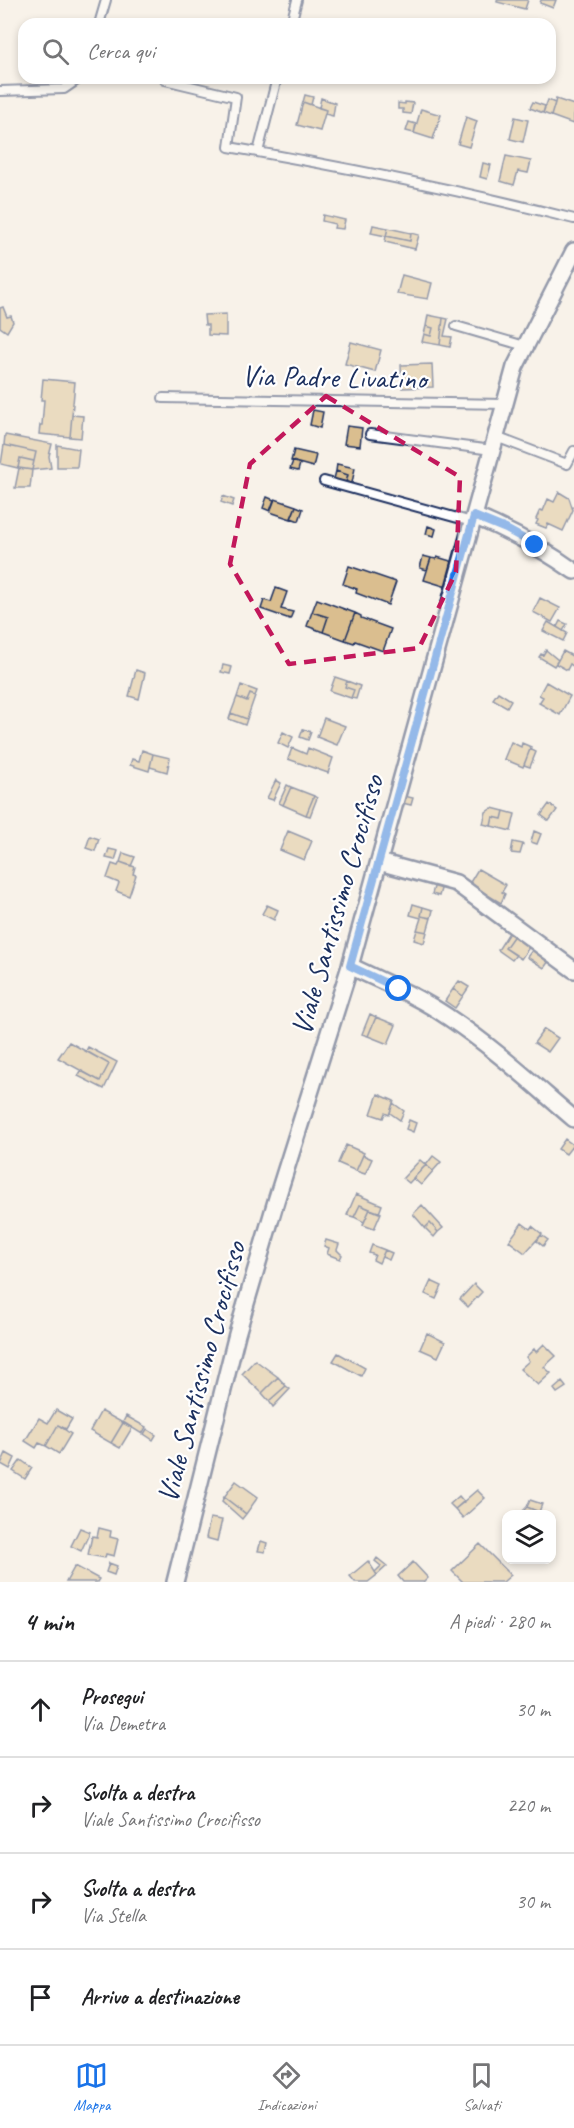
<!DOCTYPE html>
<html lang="it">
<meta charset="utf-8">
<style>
body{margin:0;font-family:Caveat,sans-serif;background:#f2f2f2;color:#202124}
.controls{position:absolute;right:18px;bottom:18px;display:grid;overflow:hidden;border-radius:12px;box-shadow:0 3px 9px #0003}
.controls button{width:54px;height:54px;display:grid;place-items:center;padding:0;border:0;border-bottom:2px solid #e0e0e0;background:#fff;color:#202124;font:30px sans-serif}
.stop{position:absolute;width:18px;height:18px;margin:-14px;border:4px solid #1a73e8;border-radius:50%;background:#fff}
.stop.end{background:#1a73e8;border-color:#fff;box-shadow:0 2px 6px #0008}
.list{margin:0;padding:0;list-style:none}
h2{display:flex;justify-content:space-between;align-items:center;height:78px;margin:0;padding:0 24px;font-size:26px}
h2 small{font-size:20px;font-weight:400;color:#757577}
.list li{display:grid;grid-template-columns:39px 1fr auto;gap:18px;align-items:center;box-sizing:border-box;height:96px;padding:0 24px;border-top:2px solid #e0e0e0}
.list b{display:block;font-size:22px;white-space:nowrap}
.list p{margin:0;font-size:20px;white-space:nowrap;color:#757577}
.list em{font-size:20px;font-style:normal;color:#757577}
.icon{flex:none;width:33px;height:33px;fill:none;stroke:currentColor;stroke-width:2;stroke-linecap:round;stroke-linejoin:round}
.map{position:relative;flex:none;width:574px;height:1582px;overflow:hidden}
.search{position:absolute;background:#fff;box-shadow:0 3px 9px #0003;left:18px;right:18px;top:18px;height:66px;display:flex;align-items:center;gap:15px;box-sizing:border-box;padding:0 21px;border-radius:18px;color:#757577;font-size:22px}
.sheet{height:462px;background:#fff}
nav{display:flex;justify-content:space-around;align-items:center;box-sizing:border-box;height:84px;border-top:2px solid #e0e0e0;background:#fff;font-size:16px;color:#757577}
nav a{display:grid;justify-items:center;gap:3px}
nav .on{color:#1a73e8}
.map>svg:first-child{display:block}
</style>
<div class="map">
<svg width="574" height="1582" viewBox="0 0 574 1582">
<rect width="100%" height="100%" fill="#f8f2e9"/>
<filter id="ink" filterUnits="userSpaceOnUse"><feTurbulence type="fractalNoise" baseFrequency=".0167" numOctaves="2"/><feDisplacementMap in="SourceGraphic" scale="12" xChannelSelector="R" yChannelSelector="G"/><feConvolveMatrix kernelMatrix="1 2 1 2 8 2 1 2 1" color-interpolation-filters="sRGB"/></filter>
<g filter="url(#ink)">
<path fill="#dabe8f" stroke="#1b2f5e" stroke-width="1.5" d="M497,0H528L525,9L497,2Z
M541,0H556L553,8L540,3Z
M305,95L313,97L311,105L303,102Z
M321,98L335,103L333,116L325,114L326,110L319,108Z
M556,99L574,105L573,124L551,116Z
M548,100L555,103L551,116L543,113Z
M303,102L326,110L320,131L297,125Z
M405,102L413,103L411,114L403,113V109H398V103L405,104Z
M533,102L545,106L543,113L530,108Z
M421,109L441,115L433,139L414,133Z
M466,117L477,121L469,147L458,144Z
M515,117L528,120L523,142L510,139Z
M409,122L416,124L414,133L406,131Z
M506,156L531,161L528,173L518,171L514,185L500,181Z
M483,163L491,165L487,179L480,177Z
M323,215L345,220L343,229L334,228L335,224L322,221Z
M373,225L388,228L386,236L371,233Z
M388,228L411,233L410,241L386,236Z
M411,233L419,235L415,249L385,242L386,236L410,241Z
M402,275L432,283L428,299L397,294Z
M3,307L7,317L11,316L13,322L7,332L0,327V308Z
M226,314V336L208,335V325H205L204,315Z
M428,315L443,318L440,345L422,342L424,334L431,336L433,328L426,326Z
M443,318L448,319L444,336L452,337L450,347L440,345Z
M426,326L433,328L431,336L424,334Z
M351,342L381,350L375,372L345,364Z
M432,364L433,387L402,388L401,365Z
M43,379L75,382L70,437L39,434L40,425H42L44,400H41Z
M313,410L323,412L320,428L310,425Z
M72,415L83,416L81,438L70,437Z
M347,426L362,428L360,446L344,444Z
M5,435L52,444L49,456L51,468L32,470L36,452L4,445Z
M4,445L36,452L34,461L20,458L18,468L1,464Z
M57,445L79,449L77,467H57Z
M294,450L316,455L313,467L291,461Z
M20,458L34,461L32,470L18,468Z
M293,461L300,464L298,471L290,469Z
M337,464L355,468L352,483L346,482L348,475L336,471Z
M19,468L32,470L30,488H15Z
M336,471L348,475L346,482L334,479Z
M559,492L569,498L573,510L563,531L548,524L546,528L536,524L538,520L536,519L540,510L543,511L548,499L554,502Z
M223,496L234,500L232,506L221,502Z
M267,497L274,500L270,511L263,508Z
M275,499L296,506L291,519L270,512Z
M296,506L303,509L299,521L291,518Z
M428,526L436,529L434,536L426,534Z
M423,556L431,558L427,570L420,568Z
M437,557L454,562L447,587L424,580L431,558L436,559Z
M349,566L396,582L388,605L356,593L357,589L343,584Z
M276,588L287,592L281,609L293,612L290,619L261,609L264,600L271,602Z
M540,598L560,608L552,622L533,612Z
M317,599L355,613L345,640L323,632L328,617L312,612Z
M312,612L328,617L323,632L307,626Z
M355,613L361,616V618L391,629L383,651L355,641L354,643L345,640Z
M560,621L567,624L563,631L557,627Z
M548,622L567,633L563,641L543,631Z
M546,650L558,660L554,666L539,657L541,654L543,655Z
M563,651L574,657V667L570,664L567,670L556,664Z
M223,665L232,667L230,674L221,672Z
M136,670L145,673L139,699L129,696Z
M335,677L347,681L345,687L354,690L351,698L330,691Z
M347,681L360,686L356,699L351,698L354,690L345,687Z
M546,682L570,696L560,715L539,703L543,697L539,695Z
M241,685L257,691L255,696L250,694L247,701L237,697Z
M498,692L511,700L507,707L493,699Z
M250,694L255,696L247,719L231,713L237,697L247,701Z
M231,713L247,719L245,725L229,719Z
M324,718L345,726L337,745L317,737Z
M303,729L311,732L308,740L300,737Z
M283,732L293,737L288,748L278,743Z
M511,742L521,747L522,743L531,747L523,767L504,759Z
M292,748L306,754L308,748L333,758L328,773L288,759Z
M530,749L536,752L530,767L524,765Z
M142,750L153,754L149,771L130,765L132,759L139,761Z
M153,754L170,758L167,772L150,767Z
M276,780L281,783L273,800L267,798Z
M287,785L291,787L283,805L279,803Z
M291,787L314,796L306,815L283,805Z
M314,796L317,798L310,816L306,815Z
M404,796L413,798L411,805L402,803Z
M549,804L557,810L549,821L541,815Z
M492,808L504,811L502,819L493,817L491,826L483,824L486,812Z
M504,811L515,814L511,831L491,826L493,817L502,819Z
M288,831L312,841L304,860L280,850Z
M534,831L541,834L537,844L531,842Z
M90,836L99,839L95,851L86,848Z
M513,842L523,844L520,854L511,853Z
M109,849L118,851L115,860L106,858Z
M123,853L135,857L131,866L120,862Z
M120,862L135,867L133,874L136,875L129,896L116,891L119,883L107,878L112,864L118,866Z
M478,869L506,885L502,892L505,894L501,903L469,884Z
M436,880L443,882L439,896L432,894Z
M413,904L423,907L421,916L431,918L427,932L417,930L421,918L410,915Z
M267,905L278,910L274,920L262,914Z
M423,907L433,910L431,918L421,916Z
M417,930L427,932L424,943L414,940Z
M510,931L515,934L505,948L516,955L512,960L498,950Z
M515,934L530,946L521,959L505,948Z
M533,949L549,961L544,968L527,957Z
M459,981L469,987L463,996L453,989Z
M453,989L463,996L455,1008L445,1001Z
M370,1014L376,1017L368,1036L362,1034Z
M376,1017L396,1025L388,1044L368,1036Z
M544,1029L558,1038L548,1052L534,1043Z
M69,1042L109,1064L100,1081L58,1058Z
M88,1047L117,1062L104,1089L78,1076L81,1071L100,1081L109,1064L86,1051Z
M378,1094L394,1101L389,1115L385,1113L383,1118L371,1114Z
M393,1103L404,1111L400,1120L390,1113Z
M409,1120L416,1123L413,1132L406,1129Z
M565,1139L573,1145L566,1154L558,1149Z
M346,1145L364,1153L356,1171L338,1163Z
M363,1155L372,1159L365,1174L356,1171Z
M433,1156L441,1162L433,1171L426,1165Z
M420,1160L426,1165L409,1183L403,1178Z
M426,1165L433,1171L421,1185L413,1178Z
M356,1194L382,1205L379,1213L360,1205L354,1217L347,1215Z
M360,1205L370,1209L364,1222L354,1217Z
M422,1205L443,1228L438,1232L430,1223L425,1228L413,1214Z
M370,1209L381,1213L374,1229L363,1225Z
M430,1223L438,1232L434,1237L425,1228Z
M522,1223L530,1229L532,1226L542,1234L525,1253L509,1241Z
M541,1235L548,1240L543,1246L537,1241Z
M326,1240L339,1244L337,1250L342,1255L340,1259L327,1254L329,1248L324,1246Z
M372,1245L385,1250L379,1263L373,1260L375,1255L369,1253Z
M385,1250L392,1253L389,1260L382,1257Z
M431,1281L442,1286L436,1299L425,1294Z
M474,1284L482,1292L468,1307L460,1299Z
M427,1333L445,1342L438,1357L420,1349Z
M544,1344L556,1356L544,1367L551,1373L538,1385L520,1369L529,1361L526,1357L534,1349L536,1352Z
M338,1353L365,1368L361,1376L333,1361Z
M255,1360L278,1377L262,1393L242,1374Z
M278,1377L286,1386L269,1401L262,1393Z
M562,1382L566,1387L557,1393L554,1389Z
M286,1386L290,1389L273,1407L269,1401Z
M56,1410L72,1419L66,1429L58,1425L46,1446L39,1443L36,1448L25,1441L39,1418L48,1423Z
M101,1411L123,1423L111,1443L90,1431Z
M126,1416L146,1427L142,1434L123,1422Z
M123,1423L132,1428L120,1448L111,1443Z
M58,1425L71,1434L59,1454L46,1446Z
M147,1429L156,1435L153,1440L144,1434Z
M6,1453L15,1458L10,1469L1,1464Z
M21,1460L32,1468L25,1479L13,1471Z
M236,1481L258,1497L246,1514L224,1497Z
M477,1490L485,1498L463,1518L455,1509Z
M459,1496L464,1502L455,1509L450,1504Z
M224,1497L246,1514L242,1519L222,1501Z
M530,1500L542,1504L539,1512L527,1507Z
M527,1507L539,1512V1514H523V1511Z
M210,1518L222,1520L217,1541L206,1538Z
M80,1528L90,1532L81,1551L71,1546Z
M99,1528L111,1531L110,1537L118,1539L114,1556L106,1554L105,1558L88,1555L92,1536L97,1537Z
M261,1541L267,1543L265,1552L258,1551Z
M480,1544L511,1575L503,1582H463L452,1571Z
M377,1558L387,1566L377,1575L375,1572L381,1566L375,1561Z
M368,1561L377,1575L368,1582H355L350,1576Z
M413,1562L428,1578L424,1582H403L398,1576Z
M109,1563L117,1566L114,1575L106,1572Z
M75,1566L99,1579L97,1582H66Z"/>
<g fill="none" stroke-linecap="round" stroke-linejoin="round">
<g stroke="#1b2f5e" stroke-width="12">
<path id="lane" d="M99,24L106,0
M291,24L297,0
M165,80L236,97L229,147C345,167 460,190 574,219
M0,91L64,89L80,78
M258,152L277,78
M456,326L525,346
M163,398L505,404
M370,434L492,450
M496,437L567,464L574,451
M324,481L472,522"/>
</g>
<g stroke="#1b2f5e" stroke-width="20">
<path id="street" d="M474,516C510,531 542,548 574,571
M379,862L456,883L574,970
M350,966C383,982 418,996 448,1017C493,1047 533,1084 574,1119
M175,1582L237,1334L276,1201L350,966L515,367L574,251"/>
</g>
<use href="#lane" stroke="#fff" stroke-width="8"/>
<use href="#street" stroke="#fff" stroke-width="15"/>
</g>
</g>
<g fill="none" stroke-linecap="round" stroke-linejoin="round" filter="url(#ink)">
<path stroke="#1a73e8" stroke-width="8" d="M399,989L350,966L474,516L506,529L535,545"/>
</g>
<path d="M0 0H574V1582H0ZM326,396L460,477L456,572L419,648L289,664L230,564L250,464Z" fill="#f8f2e9" fill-opacity=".55" fill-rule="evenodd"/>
<path fill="none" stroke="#c2185b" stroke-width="4.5" stroke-dasharray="12 8" stroke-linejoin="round" d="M326,396L460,477L456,572L419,648L289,664L230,564L250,464Z"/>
<g text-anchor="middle" stroke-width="4.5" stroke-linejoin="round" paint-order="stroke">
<g font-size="30" fill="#1b2f5e" stroke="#fff">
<text transform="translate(334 377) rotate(1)" y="10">Via Padre Livatino</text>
<text transform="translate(337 905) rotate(-74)" y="10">Viale Santissimo Crocifisso</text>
<text transform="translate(201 1372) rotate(-75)" y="10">Viale Santissimo Crocifisso</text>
</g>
</g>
</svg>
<div class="controls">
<button><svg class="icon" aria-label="layers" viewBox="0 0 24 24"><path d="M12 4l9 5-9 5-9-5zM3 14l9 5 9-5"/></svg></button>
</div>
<div class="stop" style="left:399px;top:989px"></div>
<div class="stop end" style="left:535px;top:545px"></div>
<div class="search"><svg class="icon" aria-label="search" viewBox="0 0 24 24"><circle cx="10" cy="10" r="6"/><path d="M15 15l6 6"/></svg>Cerca qui</div>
</div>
<section class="sheet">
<h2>4 min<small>A piedi · 280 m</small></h2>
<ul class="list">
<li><svg class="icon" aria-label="ahead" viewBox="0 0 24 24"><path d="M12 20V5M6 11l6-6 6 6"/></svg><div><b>Prosegui</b><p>Via Demetra</p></div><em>30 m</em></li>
<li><svg class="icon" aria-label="right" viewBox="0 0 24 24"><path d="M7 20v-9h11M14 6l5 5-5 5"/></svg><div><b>Svolta a destra</b><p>Viale Santissimo Crocifisso</p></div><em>220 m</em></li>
<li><svg class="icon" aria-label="right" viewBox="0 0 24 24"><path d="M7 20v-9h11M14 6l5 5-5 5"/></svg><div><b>Svolta a destra</b><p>Via Stella</p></div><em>30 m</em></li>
<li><svg class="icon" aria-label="arrive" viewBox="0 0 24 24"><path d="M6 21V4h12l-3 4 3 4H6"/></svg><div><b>Arrivo a destinazione</b></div></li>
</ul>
</section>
<nav>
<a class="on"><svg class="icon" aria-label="map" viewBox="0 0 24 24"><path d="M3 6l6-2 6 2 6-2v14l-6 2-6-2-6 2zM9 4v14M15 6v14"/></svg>Mappa</a>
<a><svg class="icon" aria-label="directions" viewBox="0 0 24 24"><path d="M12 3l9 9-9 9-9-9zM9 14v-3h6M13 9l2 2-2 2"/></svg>Indicazioni</a>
<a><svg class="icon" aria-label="saved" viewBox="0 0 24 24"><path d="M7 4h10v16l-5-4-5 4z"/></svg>Salvati</a>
</nav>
